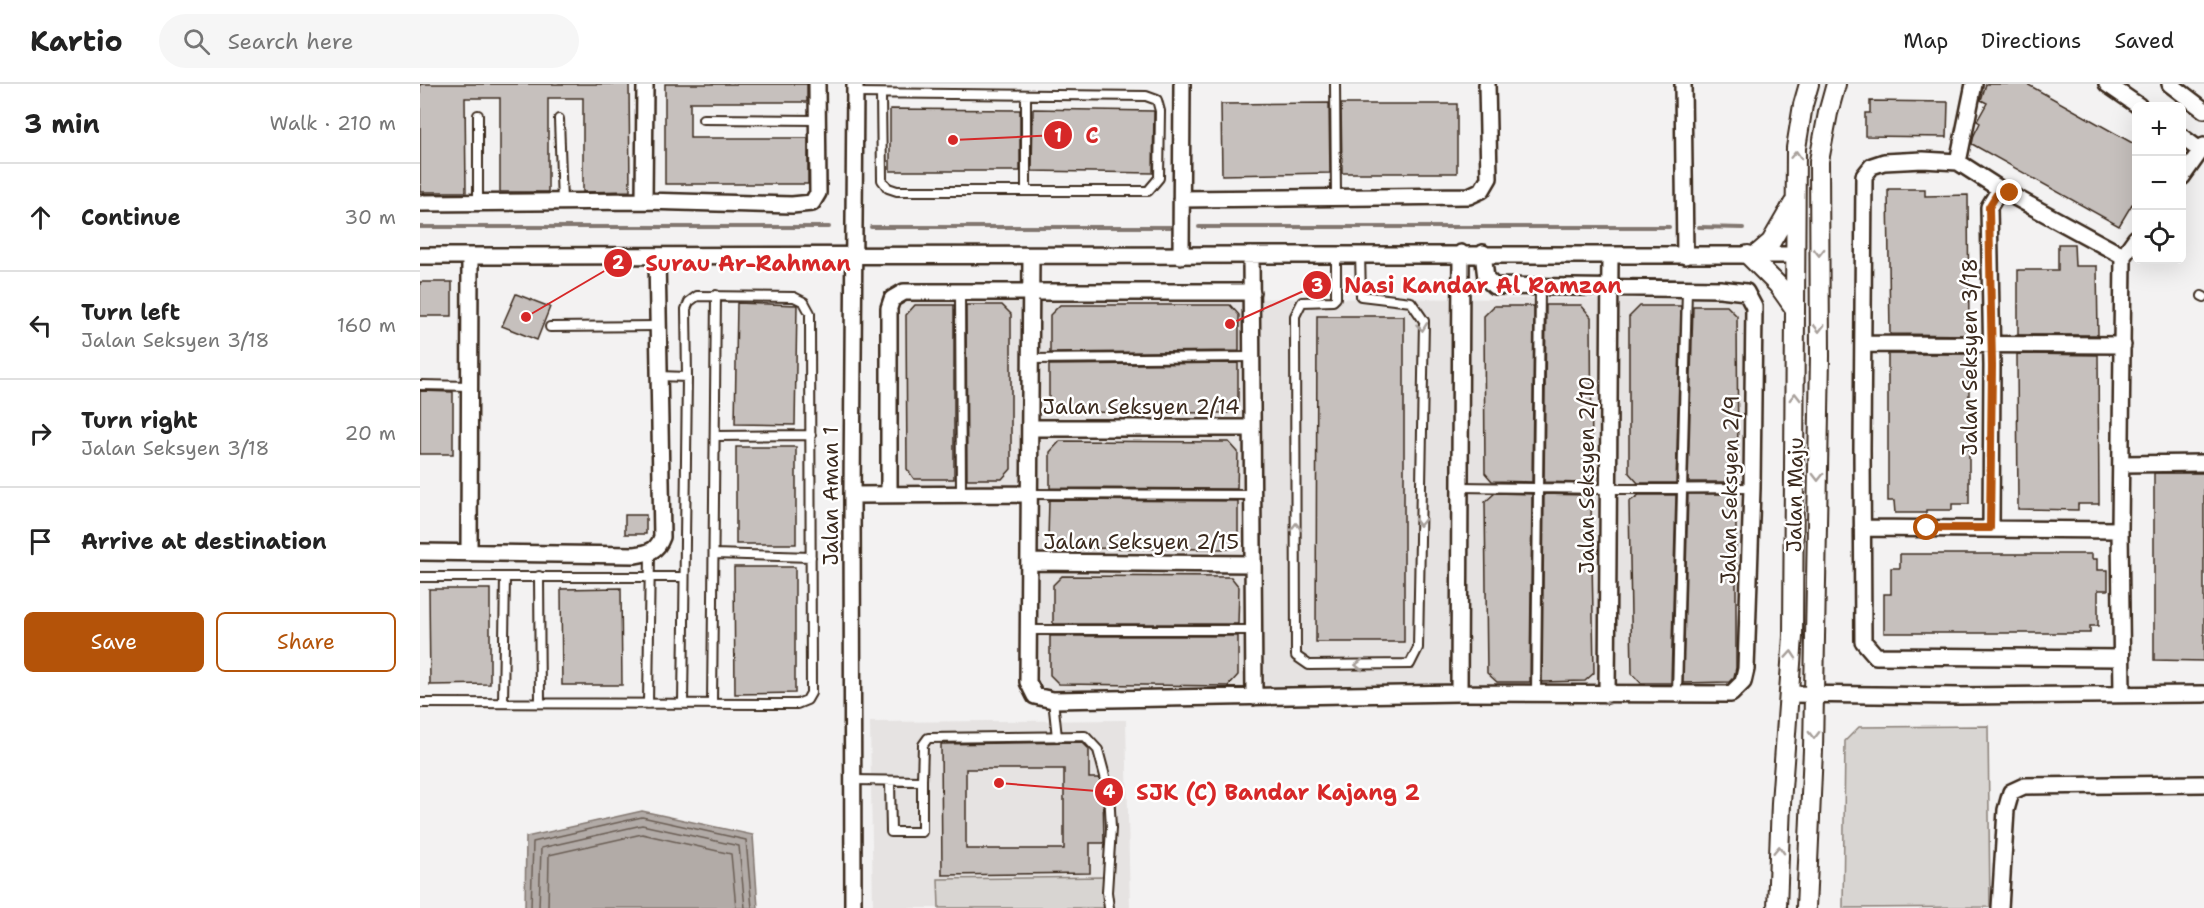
<!DOCTYPE html>
<meta charset="utf-8">
<style>
body{margin:0;font-family:"Shantell Sans",sans-serif;background:#f6f6f6;color:#222}
.controls{position:absolute;right:18px;top:18px;display:grid;overflow:hidden;border-radius:9px;box-shadow:0 6px 24px #0002}
.controls button{width:54px;height:54px;display:grid;place-items:center;padding:0;border:0;border-bottom:2px solid #e0e0e0;background:#fff;color:#222;font:30px sans-serif}
.stop{position:absolute;width:18px;height:18px;margin:-14px;border:4px solid #b45309;border-radius:50%;background:#fff}
.stop.end{background:#b45309;border-color:#fff;box-shadow:0 2px 6px #0008}
.list{margin:0;padding:0;list-style:none}
h2{display:flex;justify-content:space-between;align-items:center;height:78px;margin:0;padding:0 24px;font-size:26px}
h2 small{font-size:20px;font-weight:400;color:#767676}
.list li{display:grid;grid-template-columns:39px 1fr auto;gap:18px;align-items:center;box-sizing:border-box;height:108px;padding:0 24px;border-top:2px solid #e0e0e0}
.list b{display:block;font-size:22px;white-space:nowrap}
.list p{margin:0;font-size:20px;white-space:nowrap;color:#767676}
.list em{font-size:20px;font-style:normal;color:#767676}
.actions{display:flex;gap:12px;padding:18px 24px}
.actions a{flex:1;padding:14px 0;border:2px solid #b45309;border-radius:9px;text-align:center;font-size:21px;color:#b45309}
.actions .main{background:#b45309;color:#fff}
.icon{flex:none;width:33px;height:33px;fill:none;stroke:currentColor;stroke-width:2;stroke-linecap:round;stroke-linejoin:round}
.map{position:relative;flex:none;width:1784px;height:824px;overflow:hidden}
header{display:flex;align-items:center;gap:36px;box-sizing:border-box;height:84px;padding:0 30px;background:#fff;border-bottom:2px solid #e0e0e0}
header strong{font-size:28px}
nav{display:flex;gap:33px;margin-inline-start:auto;font-size:21px}
.search{width:420px;height:54px;background:#f6f6f6;display:flex;align-items:center;gap:15px;box-sizing:border-box;padding:0 21px;border-radius:33px;color:#767676;font-size:22px}
main{display:flex}
aside{flex:1;background:#fff}
.map>svg:first-child{display:block}
</style>
<header>
<strong>Kartio</strong>
<div class="search"><svg class="icon" aria-label="search" viewBox="0 0 24 24"><circle cx="10" cy="10" r="6"/><path d="M15 15l6 6"/></svg>Search here</div>
<nav><a>Map</a><a>Directions</a><a>Saved</a></nav>
</header>
<main>
<aside>
<h2>3 min<small>Walk · 210 m</small></h2>
<ul class="list">
<li><svg class="icon" aria-label="ahead" viewBox="0 0 24 24"><path d="M12 20V5M6 11l6-6 6 6"/></svg><div><b>Continue</b></div><em>30 m</em></li>
<li><svg class="icon" aria-label="left" viewBox="0 0 24 24"><path d="M17 20v-9H6M10 6l-5 5 5 5"/></svg><div><b>Turn left</b><p>Jalan Seksyen 3/18</p></div><em>160 m</em></li>
<li><svg class="icon" aria-label="right" viewBox="0 0 24 24"><path d="M7 20v-9h11M14 6l5 5-5 5"/></svg><div><b>Turn right</b><p>Jalan Seksyen 3/18</p></div><em>20 m</em></li>
<li><svg class="icon" aria-label="arrive" viewBox="0 0 24 24"><path d="M6 21V4h12l-3 4 3 4H6"/></svg><div><b>Arrive at destination</b></div></li>
</ul>
<div class="actions"><a class="main">Save</a><a>Share</a></div>
</aside>
<div class="map">
<svg width="1784" height="824" viewBox="0 0 1784 824">
<rect width="100%" height="100%" fill="#f3f2f2"/>
<filter id="ink" filterUnits="userSpaceOnUse"><feTurbulence type="fractalNoise" baseFrequency=".0167" numOctaves="2"/><feDisplacementMap in="SourceGraphic" scale="12" xChannelSelector="R" yChannelSelector="G"/><feConvolveMatrix kernelMatrix="1 2 1 2 8 2 1 2 1" color-interpolation-filters="sRGB"/></filter>
<g filter="url(#ink)">
<path fill="#e6e3e2" d="M488,214L1322,215L1329,226L1322,585L1319,596L1310,604L636,610L617,606L613,597L614,406L476,405L475,224L477,219Z
M706,636L710,824H453L450,638Z"/>
<path fill="#d8d5d2" stroke="#8a8078" stroke-width="1.5" d="M1568,642L1570,823L1423,824L1425,657L1439,643Z
M684,793V824H519L518,795Z"/>
<path fill="#b2aba7" stroke="#827770" stroke-width="1.5" d="M222,727L333,751L338,824H105L106,753Z"/>
<g fill="none" stroke-linecap="round" stroke-linejoin="round">
<path stroke="#6b5e55" stroke-width="1.5" d="M111,824L113,758L222,733L326,756L332,824
M119,824L121,764L222,741L319,762L325,824
M128,824L129,771L222,750L311,770L316,824"/>
<path stroke="#827770" stroke-width="4" d="M0,143H409
M451,143H753
M779,143H1249
M1279,143L1323,144"/>
</g>
<path fill="#c6c0bd" stroke="#3b2a1e" stroke-width="1.5" fill-rule="evenodd" d="M0,0H209L210,107L163,108V14H128V108H80V14H45L46,108H0Z
M245,0H387V18H270V54H388V100H245Z
M1566,0H1607L1716,61V123L1712,120L1699,142L1552,60L1554,51L1560,39L1557,37L1567,19L1561,16Z
M1450,17L1528,18L1527,53L1445,52V29H1450Z
M909,19L910,89L802,91L801,20Z
M921,20H1037V89H922Z
M470,25L600,26V87H470Z
M613,25L734,27L733,89L612,87Z
M1468,105H1505V112L1548,111L1549,251L1470,250Z
M1638,160H1654L1655,182H1677L1678,251H1598V186H1638Z
M0,198H32V232H0Z
M96,210L130,223L117,256L82,242Z
M317,219L377,221L375,341L315,340Z
M495,221H534V395H494L487,385L486,231Z
M546,221H582L591,230V385L582,395H547Z
M640,221H810L819,231V267L630,269V231Z
M1126,221H1161L1171,233L1172,388L1162,399L1124,398Z
M1074,222H1114L1112,398L1072,397L1065,389L1064,232Z
M1220,222H1261L1256,399H1218L1209,389V233Z
M1273,222H1307L1317,232L1318,389L1307,398H1268Z
M897,232H984V558H896Z
M1468,270H1549V420H1532V426H1506V429H1475L1474,417H1468Z
M1597,270L1678,271L1679,420H1658V426L1598,425Z
M818,279V319L808,329L639,328L629,318V281Z
M0,307L33,308V370H0Z
M640,357L809,358L818,368L817,405L630,404V368Z
M316,363H376V460H316Z
M1734,389H1784V577L1734,576Z
M1075,409L1112,410L1110,598H1077L1067,589L1065,418Z
M1124,410L1164,411L1171,418L1174,589L1165,597L1122,598Z
M1268,410H1308L1316,419V584L1314,593L1309,598L1263,599Z
M1219,411H1256L1251,599H1221L1212,590L1209,418Z
M629,416L818,417V455L809,465L639,464L628,455Z
M205,431H226V450H205Z
M1480,470H1672V475H1677V486H1688V506H1678V542H1670V549H1464V510H1471V484H1480Z
M314,483H375V609L315,610Z
M642,492L811,493L819,503L818,540H633V501Z
M201,504L202,601H142L141,505Z
M9,505H70V600L10,601Z
M630,552H818V591L808,602L639,600L630,591Z
M662,658L669,665V694H679L683,708L684,759H670V789L522,791L521,660ZM546,685H644V765H546Z"/>
<g fill="none" stroke-linecap="round" stroke-linejoin="round">
<g stroke="#3b2a1e" stroke-width="12">
<path id="service" d="M915,0L916,112
M435,9L726,12L737,16L740,27L739,94L728,107H477L468,104L462,96L461,10
M139,35L142,118
M283,35L397,36
M606,107V11
M58,118V31
M916,170V214L913,217L882,218L875,232L876,572L889,581L990,580L998,564L1004,237L991,218L941,212L940,169
M540,208L541,410
M1782,212L1784,213
M130,243L238,242
M610,275L832,273
M239,292L267,293
M0,301L51,302
M295,352L391,351
M1039,403L1187,405L1332,404
M609,410L833,411
M294,470L391,473
M119,492L120,619
M0,493H264
M608,546H833
M1116,610L1120,204
M1257,610L1267,205
M633,616L637,653
M0,619L377,620L387,616L391,609L390,229L384,218L374,213L277,212L269,218L266,225L267,293L263,620
M83,619L85,493
M228,620L230,468
M292,620L296,211
M432,696L502,697L503,661L508,654L665,652L678,666L689,707L691,744L687,808L689,824
M470,697L471,748H502V697"/>
</g>
<g stroke="#3b2a1e" stroke-width="20">
<path id="minor" d="M1263,0L1265,172
M1687,0L1719,22
M1750,0L1784,26
M1762,53L1781,67
M1538,78L1554,0
M1762,93L1784,62
M761,115L1049,112L1062,106L1069,94L1067,0
M224,117L225,0
M0,119L224,117L372,121L392,119L398,109L397,0
M831,171L834,613
M0,172C458,174 917,168 1375,171
M611,172L608,598L615,612L633,616L1039,609L1311,610L1323,598L1326,585L1332,404L1334,223L1326,208L1300,205L1074,202L1066,194L1063,169
M761,172L762,0
M1443,260L1703,261
M610,344H832
M1702,380L1784,379
M432,411L609,410
M469,411V224L472,215L484,208H832
M1442,444L1700,446
M1571,444L1572,282L1569,123L1580,105
M0,468L215,471C229,469 237,467 242,453L237,172
M49,468L50,173
M609,478L833,480
M1701,574L1456,572L1443,557L1442,365L1444,92L1452,82L1464,78L1503,76L1538,78L1580,105L1703,172
M1039,609L1041,169
M1368,610L1539,612L1784,610
M1702,610L1700,446L1703,172L1716,154
M1187,611L1190,171
M433,824L432,411L435,0
M1580,824L1586,726L1591,708L1604,702L1784,700"/>
</g>
<g stroke="#3b2a1e" stroke-width="22">
<path id="tertiary" d="M1328,171L1358,201L1375,225
M1336,171L1351,158L1373,120
M1357,824L1361,719L1373,552L1376,64L1383,21L1389,0
M1386,824L1393,666L1400,272L1399,77L1408,29L1416,0"/>
</g>
<use href="#service" stroke="#fff" stroke-width="8"/>
<use href="#minor" stroke="#fff" stroke-width="15"/>
<use href="#tertiary" stroke="#fff" stroke-width="18"/>
</g>
<defs><path id="oneway-chevron" d="M-2-3.5L2.5 0L-2 3.5" fill="none" stroke-width="1.6" stroke-linecap="round" stroke-linejoin="round" transform="scale(1.5)"/></defs>
<g stroke="#a79f9a">
<use href="#oneway-chevron" transform="translate(1376 71) rotate(-87)"/>
<use href="#oneway-chevron" transform="translate(1399 168) rotate(90)"/>
<use href="#oneway-chevron" transform="translate(1002 243) rotate(83)"/>
<use href="#oneway-chevron" transform="translate(1399 244) rotate(90)"/>
<use href="#oneway-chevron" transform="translate(1375 313) rotate(-90)"/>
<use href="#oneway-chevron" transform="translate(1398 393) rotate(91)"/>
<use href="#oneway-chevron" transform="translate(1000 438) rotate(91)"/>
<use href="#oneway-chevron" transform="translate(876 443) rotate(-90)"/>
<use href="#oneway-chevron" transform="translate(1371 571) rotate(-86)"/>
<use href="#oneway-chevron" transform="translate(939 581) rotate(179)"/>
<use href="#oneway-chevron" transform="translate(1394 651) rotate(90)"/>
<use href="#oneway-chevron" transform="translate(1359 766) rotate(-88)"/>
</g>
</g>
<g fill="none" stroke-linecap="round" stroke-linejoin="round" filter="url(#ink)">
<path stroke="#b45309" stroke-width="8" d="M1507,444H1570L1572,282L1569,123L1580,105L1590,109"/>
</g>
<g text-anchor="middle" stroke-width="5" stroke-linejoin="round" paint-order="stroke">
<g font-size="21" fill="#3b2a1e" stroke="#fff">
<text transform="translate(1550 273) rotate(-90)" y="7">Jalan Seksyen 3/18</text>
<text x="721" y="330">Jalan Seksyen 2/14</text>
<text transform="translate(1167 391) rotate(-90)" y="7">Jalan Seksyen 2/10</text>
<text transform="translate(1310 406) rotate(-89)" y="7">Jalan Seksyen 2/9</text>
<text transform="translate(1375 411) rotate(-89)" y="7">Jalan Maju</text>
<text transform="translate(411 412) rotate(-90)" y="7">Jalan Aman 1</text>
<text x="721" y="465">Jalan Seksyen 2/15</text>
</g>
</g>
<path fill="none" stroke="#d62828" stroke-width="2" d="M533 56L638 51M106 233L198 179M810 240L897 201M579 699L689 708"/>
<g fill="#d62828" stroke="#fff" stroke-width="2">
<circle cx="533" cy="56" r="6"/>
<circle cx="106" cy="233" r="6"/>
<circle cx="810" cy="240" r="6"/>
<circle cx="579" cy="699" r="6"/>
<circle cx="638" cy="51" r="15"/>
<circle cx="198" cy="179" r="15"/>
<circle cx="897" cy="201" r="15"/>
<circle cx="689" cy="708" r="15"/>
</g>
<g font-size="18" text-anchor="middle" font-weight="bold" fill="#fff">
<text x="638" y="58">1</text>
<text x="198" y="185">2</text>
<text x="897" y="208">3</text>
<text x="689" y="714">4</text>
</g>
<g font-size="22" text-anchor="middle" font-weight="bold" fill="#d62828" stroke="#fff" stroke-width="5" stroke-linejoin="round" paint-order="stroke">
<text x="672" y="59">C</text>
<text x="328" y="187">Surau Ar-Rahman</text>
<text x="1063" y="209">Nasi Kandar Al Ramzan</text>
<text x="858" y="716">SJK (C) Bandar Kajang 2</text>
</g>
</svg>
<div class="controls">
<button>+</button>
<button>−</button>
<button><svg class="icon" aria-label="locate" viewBox="0 0 24 24"><circle cx="12" cy="12" r="6"/><path d="M12 2v4M12 18v4M2 12h4M18 12h4"/></svg></button>
</div>
<div class="stop" style="left:1507px;top:444px"></div>
<div class="stop end" style="left:1590px;top:109px"></div>
</div>
</main>
